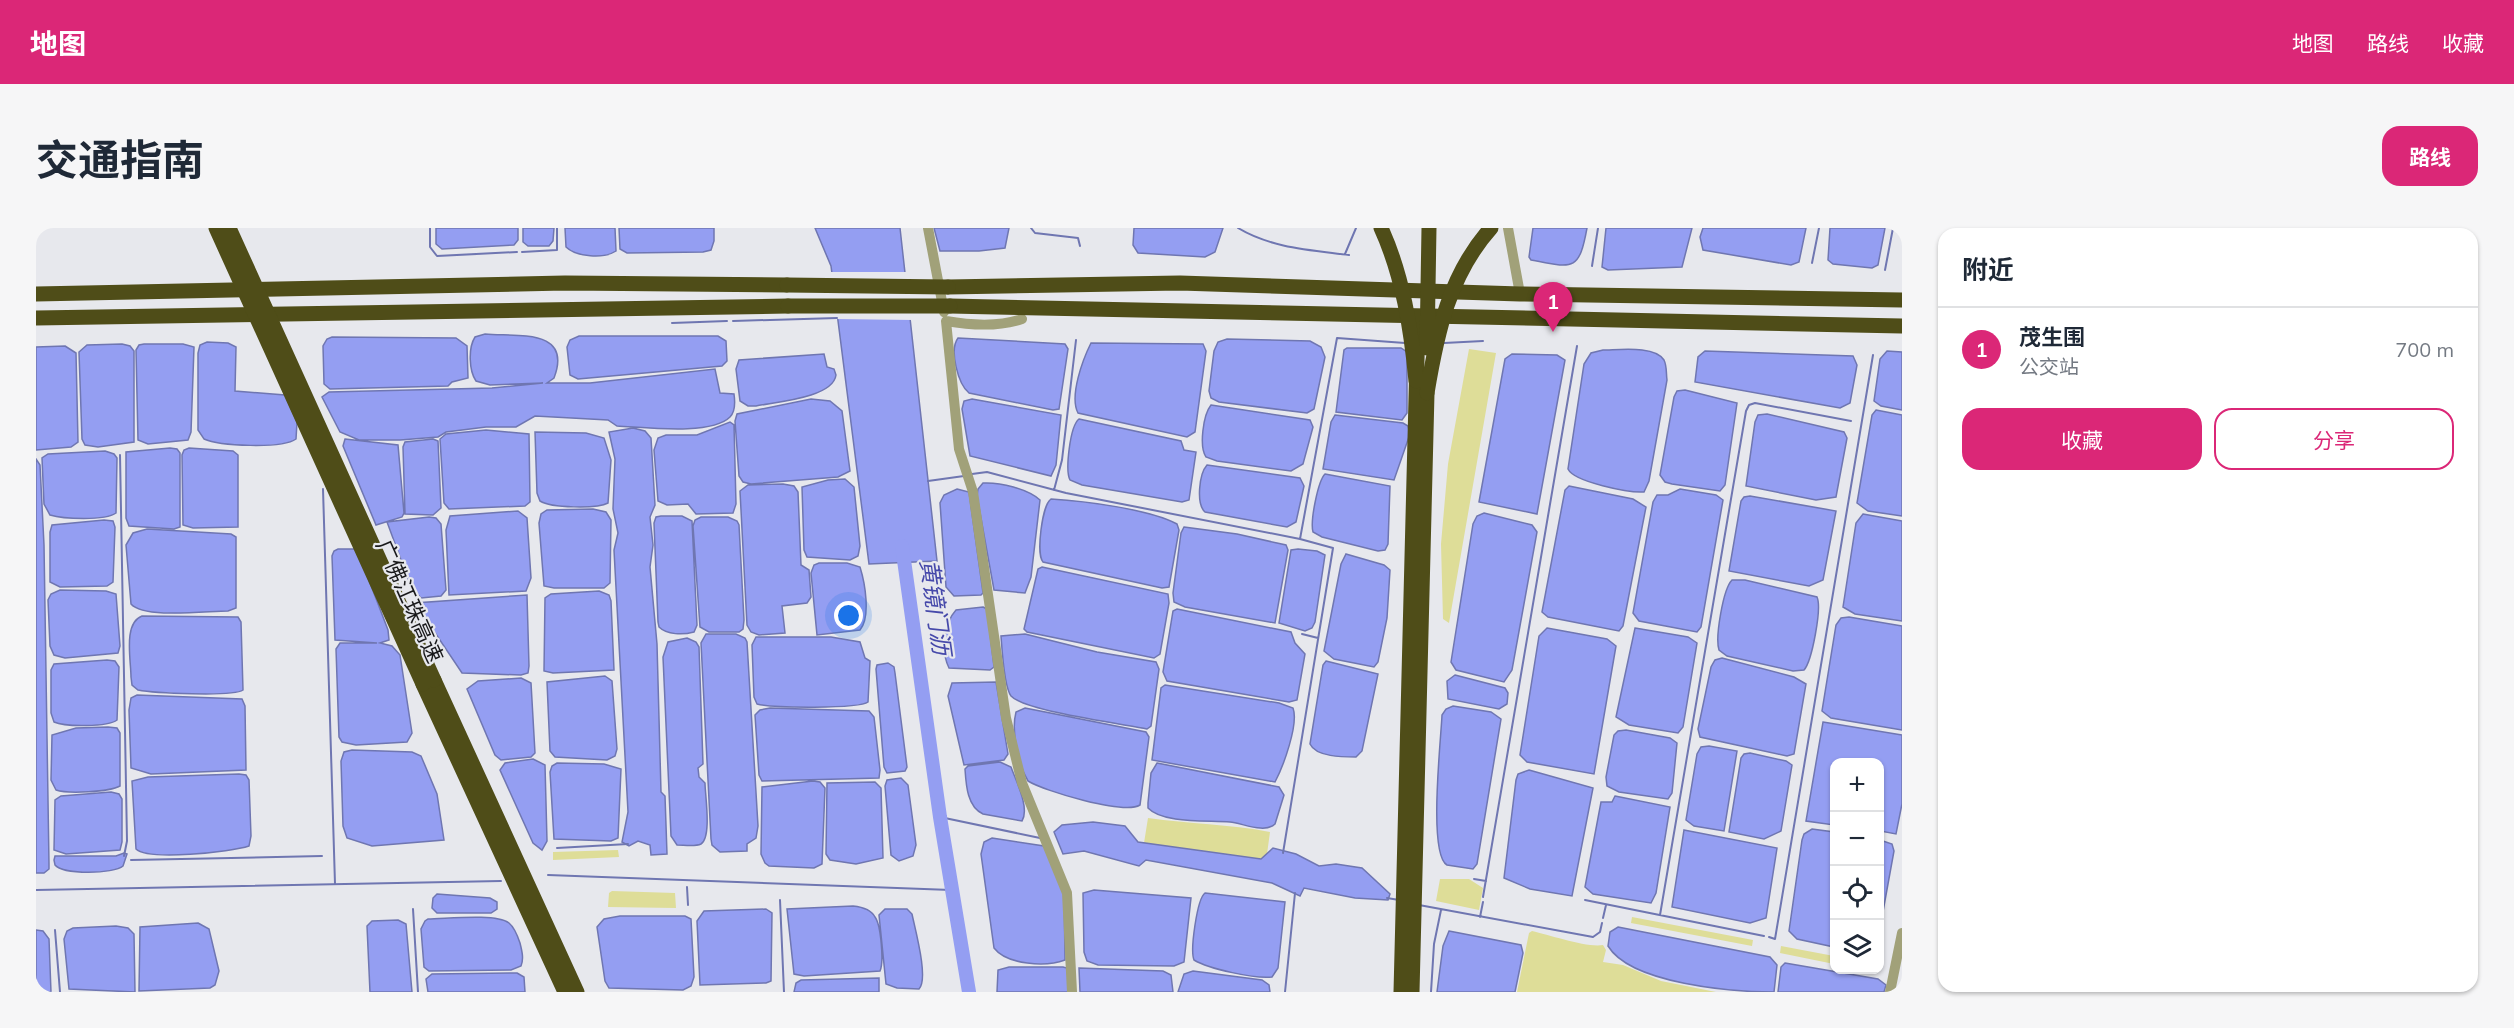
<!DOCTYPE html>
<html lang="zh">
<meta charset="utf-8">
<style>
body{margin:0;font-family:Mulish,"Noto Sans SC",sans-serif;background:#f6f6f7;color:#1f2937}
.controls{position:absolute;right:18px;bottom:18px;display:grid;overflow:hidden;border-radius:12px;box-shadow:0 2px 4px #0004}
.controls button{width:54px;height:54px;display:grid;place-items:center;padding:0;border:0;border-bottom:2px solid #e0e1e3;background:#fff;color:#1f2937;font:30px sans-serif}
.you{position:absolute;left:813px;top:388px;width:21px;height:21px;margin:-15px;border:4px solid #fff;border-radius:50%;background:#1a73e8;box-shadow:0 0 0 9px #1a73e833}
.badge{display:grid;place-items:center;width:39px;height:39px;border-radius:50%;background:#db2777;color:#fff;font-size:20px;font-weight:700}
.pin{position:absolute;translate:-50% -50px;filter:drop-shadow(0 2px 3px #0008)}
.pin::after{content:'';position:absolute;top:32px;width:21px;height:18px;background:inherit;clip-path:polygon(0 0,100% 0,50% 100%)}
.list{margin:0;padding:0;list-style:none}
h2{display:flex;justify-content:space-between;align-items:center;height:78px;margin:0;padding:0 24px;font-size:26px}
h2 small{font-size:20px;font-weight:400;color:#747a83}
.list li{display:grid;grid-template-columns:39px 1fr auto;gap:18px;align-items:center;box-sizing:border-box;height:84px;padding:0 24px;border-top:2px solid #e0e1e3}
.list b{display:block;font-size:22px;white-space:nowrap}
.list p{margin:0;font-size:20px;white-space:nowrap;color:#747a83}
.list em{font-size:20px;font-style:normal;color:#747a83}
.actions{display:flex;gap:12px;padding:18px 24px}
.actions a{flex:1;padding:14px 0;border:2px solid #db2777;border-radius:18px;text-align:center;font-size:21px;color:#db2777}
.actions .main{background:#db2777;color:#fff}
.icon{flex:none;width:33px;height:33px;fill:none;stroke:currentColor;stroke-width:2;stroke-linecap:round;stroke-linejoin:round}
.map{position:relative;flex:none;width:1866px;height:764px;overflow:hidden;border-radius:18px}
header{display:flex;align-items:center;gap:36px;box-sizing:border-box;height:84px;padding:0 30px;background:#db2777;color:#fff}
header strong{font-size:28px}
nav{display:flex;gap:33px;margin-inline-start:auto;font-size:21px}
.intro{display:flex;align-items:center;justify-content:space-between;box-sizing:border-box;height:144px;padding:0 36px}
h1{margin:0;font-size:42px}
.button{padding:15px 27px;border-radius:18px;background:#db2777;color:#fff;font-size:21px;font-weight:700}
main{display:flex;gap:36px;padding:0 36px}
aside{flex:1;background:#fff;border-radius:18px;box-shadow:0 2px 4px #0004}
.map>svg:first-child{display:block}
</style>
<header>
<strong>地图</strong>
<nav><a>地图</a><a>路线</a><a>收藏</a></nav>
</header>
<div class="intro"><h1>交通指南</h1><a class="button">路线</a></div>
<main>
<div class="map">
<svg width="1866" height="764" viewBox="0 0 1866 764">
<rect width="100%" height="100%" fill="#e7e8ed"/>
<path fill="#dedd98" d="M1433,121L1460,125L1413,395L1407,391L1405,316L1412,236Z
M1112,590C1153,596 1193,596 1234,604L1231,626L1225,631L1108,615Z
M582,622L583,629L517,632V624Z
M1404,651H1433L1447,660L1443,682L1400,673Z
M576,663L639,665L640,680L572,679L573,665Z
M1596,689L1717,712L1716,718L1595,695Z
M1496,703C1514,707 1551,720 1567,717L1570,722L1567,734L1587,737L1625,753L1680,764H1481L1493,705Z
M1745,718L1798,728V736L1744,725Z"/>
<path fill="#949ef2" stroke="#6f76b1" stroke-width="1.5" d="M400,0H482V12L478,17L406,21L400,16Z
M487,0H518L517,13L513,18H492L487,14Z
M529,0H579L580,23C568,31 540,29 530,19Z
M583,0H678V13L675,22L667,24L591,25L584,21Z
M779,0H864L901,333L833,336L795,38Z
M898,0H973L969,20L943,23H904Z
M1098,0H1187L1179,24L1169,29L1102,25L1097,17Z
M1497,0H1551C1543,44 1537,40 1495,32L1493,29Z
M1570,0H1656L1646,39L1572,42L1566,39Z
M1667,0H1770L1763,34L1755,37L1667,22L1664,9Z
M1794,0H1849L1842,37L1836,40L1797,36L1792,32Z
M449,106C481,109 537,100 518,150L511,155H554L679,141L684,165L698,166C699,173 700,183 694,189C675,208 607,199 581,198L572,192L499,188L480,199H450L410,204L402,209L364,212H323L304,204L286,169L293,164L456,160L507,155L454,157L440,153C433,143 432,120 439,109Z
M543,108H682L690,113L691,133L686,138L542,151L534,147L531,119L534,112Z
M296,109L420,110L431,118L432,150L416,154L412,158L294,161L288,156L287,118L291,111Z
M922,110L1029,116L1032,121L1023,181L1017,182L933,165C922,156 913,122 922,110Z
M1191,111L1274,113L1285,119L1289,129L1278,181L1271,185L1183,174L1175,170L1173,163L1178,123L1182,114Z
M171,114L192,115L200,119L199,163L249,167L261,194L260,211C246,221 183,218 168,211L162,202V125L164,117Z
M1055,115L1167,116L1170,123L1159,204L1151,209L1042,185C1033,168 1047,131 1055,115Z
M86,116L94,118L98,123V214L62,219L49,217L46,211L43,124L51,117Z
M108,116H147L158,119L155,204L152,212L112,216L102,212L100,122L103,117Z
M29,118L40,125L42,214L35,219L0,222V119Z
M1311,120H1365L1371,124V185L1366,192L1300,184L1308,122Z
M1567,122C1582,122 1619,117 1628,132C1631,138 1630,145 1631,152L1613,253L1608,264C1593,265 1538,254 1532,241L1548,136L1555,125Z
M1669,123L1817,128L1821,137L1814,175L1804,180L1659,154L1662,129Z
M1851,123L1866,124V182L1845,178L1838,173L1844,131Z
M788,126L791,139L798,141L800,147C797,170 739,174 720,178H712L704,173L700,141L703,132Z
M1476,126L1521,127L1529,132L1501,286L1443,274L1469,131Z
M1649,162L1701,175L1689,257L1684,263L1636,256L1629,254L1624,247L1638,169L1641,163Z
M775,171L794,173L806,183L814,243L802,249L715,256L707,254L703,248L699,193L701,186Z
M936,171L1025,187L1020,237L1015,248L934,228L926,181L928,173Z
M1175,177L1274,192L1277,199L1267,236L1255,243L1181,233L1170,229C1163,219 1167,187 1175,177Z
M1840,182L1866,187V288L1832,283L1821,275L1836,187Z
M1731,186L1808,204L1811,210L1800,269L1780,272L1710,258L1719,194L1722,187Z
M1299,187L1367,195L1372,198L1374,206L1358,252L1287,241L1295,194Z
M1043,191L1145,213L1148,222L1160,224L1153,272L1146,274L1046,257L1034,252C1029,242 1034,198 1043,191Z
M694,194L698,197L700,276L697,285L660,286L652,276L631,277L622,273L618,222L622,210L630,207H661Z
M597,200L609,203L615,210L619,277L614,289L617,317L614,339L621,416L625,564L629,568L631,626L615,627L614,617L602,613L593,618L586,614L592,584L578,322L582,305L577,281L579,231L573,204Z
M450,202L493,206L494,274L489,278L413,281L408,275L404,211L410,206Z
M499,204L550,205L568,210L575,232L572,275C561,281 515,280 504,273L501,265Z
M309,211L362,217L368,285L366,289L340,297L307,218Z
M397,211L402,213L405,280L397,287L369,286L367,219L369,214Z
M134,220L141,221L144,225V299L138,301L93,298L90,290V224Z
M153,220L197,223L202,227V299L157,300L147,297L146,227L148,222Z
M69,223L78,226L81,230L80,285C69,293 27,291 14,287L8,276L6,230L12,226Z
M0,231L4,237L8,317L13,636V641L8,645H0Z
M1171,237L1264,250L1268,258L1260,294L1251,299L1169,284C1160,276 1163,246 1171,237Z
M1289,246L1354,258L1352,316L1349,322L1342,323L1286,309L1277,304C1274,293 1282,253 1289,246Z
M809,251L818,259L824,318L822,328L814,332L771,329L768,322L766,259L792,252Z
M947,255C964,254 992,261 1004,272L995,349L989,365L958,362L941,268L942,261Z
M747,256L758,258L762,264L765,337L773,342L775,369L771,375L746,378L749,405L723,407L715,404L711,397L704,263L712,257Z
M1533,258L1597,271L1610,279L1587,398L1583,403L1512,389L1506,384L1529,262Z
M921,261L933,264L947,365L945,367L918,368L910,359L904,275L908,267Z
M1644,261L1680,267L1687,272L1665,399L1661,404L1603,393L1597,385L1617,274L1621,267H1632Z
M1714,268L1800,283L1787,352L1773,358L1693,343L1705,273L1708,269Z
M1015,271C1048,273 1113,281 1141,296L1143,302L1133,359L1126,360L1007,334C1000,326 1006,277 1015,271Z
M557,281L570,284L575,292L574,355L568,360H518L508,358L503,295L505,286L511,282Z
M482,283L491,290L495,350L490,363L413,367L410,302L414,288Z
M1448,285L1496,297L1501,304L1476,442L1468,454L1420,442L1415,434L1437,296L1441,288Z
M1827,286L1866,293V393L1819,386L1807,379L1820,295Z
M625,288H646L656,293L661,397L658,404C647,407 631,407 623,399L622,394L618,295L620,289Z
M393,289L400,290L405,296L410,362L405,368L385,370L375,359L351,294Z
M665,289H692L701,293L703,297L708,392L707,401L703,404H673L664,399L657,298L659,292Z
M68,292L77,293L79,299L77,354L71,358L24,359L14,354V304L16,297Z
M1148,299L1201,306L1250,317L1252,322L1239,395L1149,379L1138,374L1137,365L1145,305Z
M111,301L195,306L200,309V380L192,383C171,383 108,391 95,376L90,317L97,305Z
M302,321H321L352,402L353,412L344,415L356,418L364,427L376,505L371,514L320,517L306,514L303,509L300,421L304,415H341L299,412L296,328L298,323Z
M1262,321L1281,323L1289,327L1279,394L1276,400L1269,403L1243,395L1255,322Z
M1310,326L1348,337L1354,342L1351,390L1342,434L1338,439L1298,431L1288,423L1305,336Z
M783,335H811L824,339C829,355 835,389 824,402L781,407L775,345L778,337Z
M1006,339L1132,366L1133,375L1124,426L1118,430L991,404L988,401L1002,341Z
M1696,352H1709L1781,369C1786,380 1776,433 1768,442L1757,443L1691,428L1683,422C1679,410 1687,361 1696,352Z
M24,362L70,363L80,366L84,418L82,425L29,430L18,427L14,418L12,372L15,366Z
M563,363L573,367L575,373L578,442L517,445L508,443L509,370L515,366Z
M491,367L493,438L492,445L485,447L426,445L379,375Z
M947,379L951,381L958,439L954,442L913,440C904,422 909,394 920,382Z
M1141,381L1255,404L1259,415L1269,426L1261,472L1253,474L1131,453L1127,444L1137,383Z
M106,388L202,389L205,394L207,462C197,469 117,465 102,462L96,457L95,449C95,432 87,395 106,388Z
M1813,389L1866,398V502L1795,490L1786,483L1800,397L1805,390Z
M1511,400L1571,411L1580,418L1558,546L1491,534L1484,527L1503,408Z
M1599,400L1652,409L1661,415L1647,499L1642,505L1593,497L1580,489Z
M670,406H700L709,410L711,414L722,598L720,610L711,616V623L684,624L676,617L675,611L665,415Z
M989,406L1061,424L1120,434L1123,441L1115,498L1111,501C1086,496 989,483 975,468C968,459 966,421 965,408Z
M720,409H795L824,414L829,430L834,433L832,474C823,481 735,480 721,476L718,469L716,417Z
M651,410L660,414L663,419L667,536L662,540L663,549L669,555C669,567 676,609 665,616C659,619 648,617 641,617L635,608L627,429L632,414Z
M1686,430L1758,449L1770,456L1758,526L1751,528L1664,509L1662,501L1675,439L1679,432Z
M71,432L79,433L83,439L81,492C72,499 29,499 18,494L15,485V442L18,436Z
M1290,433L1342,446L1326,523L1320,529C1307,529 1280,529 1274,516L1287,437Z
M852,435L858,439L859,445L871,539L869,543L851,545L848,539L840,441L841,437Z
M1419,447L1469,460L1472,465L1471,476L1463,481L1412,471L1411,453Z
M569,448L576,453L581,521L579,528L571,532L519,529L514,523L511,454Z
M485,450L495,455L499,525L495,529L465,532L459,527L431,461L442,453Z
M960,454L972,526L968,532L928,537L912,468L916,455Z
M1129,457L1243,475L1257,480C1263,496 1247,539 1239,554L1116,532L1125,460Z
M101,467L206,471L209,478L210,542L115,546L95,540L93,482L95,470Z
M1417,478L1455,484L1465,491L1441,636L1437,641L1411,637C1392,626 1405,512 1406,487L1410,481Z
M734,480L833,483L838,489L844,542L843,550L726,553L723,547L719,487L724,482Z
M989,480L1110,504L1113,509L1104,577C1088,587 1008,563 992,553C982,536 975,503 980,484Z
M1787,494L1866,507V576L1860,606L1844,603V534H1798V597L1770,593Z
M72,499L81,500L84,505V558C73,564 32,566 20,562L15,552L16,507L40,500Z
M1590,502L1634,510L1641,515L1636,565L1632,571L1583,564L1571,558L1570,549L1578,507L1582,503Z
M1673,518L1701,523L1688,603L1658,598L1650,592L1661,526L1665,519Z
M316,522L376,524L385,528L401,566L408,612L336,618L311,610L307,598L305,533L308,524Z
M1714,525L1750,533L1756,537L1745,603L1728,611L1693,604L1705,530L1708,526Z
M497,531L509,537L511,613L506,622L497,615L464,542L469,535Z
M964,534L975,539C980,553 994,580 986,593L947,586C931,579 930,556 929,541L932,538Z
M521,535L568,536L585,541L582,610L575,613L518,611L514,544L516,538Z
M1121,535L1243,559L1248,567L1239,596C1229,606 1206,595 1194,594C1173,592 1127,596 1112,580V575L1115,545Z
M1493,542L1557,560L1536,668L1494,661L1468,650L1480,552L1482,546Z
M203,546L210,547L213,552L215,608L213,618C195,624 112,633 100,621L96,553L112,549Z
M865,550L872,557L880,617L877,628L863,633L855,627L849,558L851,552Z
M777,553L784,554L789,560L786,636L778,640L733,638L729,635L725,626L726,559Z
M839,554L845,560L847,630L820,636L794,632L790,626L791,555Z
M75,564L83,566L86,571V614L84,622L30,626L18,622L19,572L25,568Z
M1579,568L1634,579L1620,665L1615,675L1557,666L1549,659L1565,574H1576Z
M1057,594L1089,598L1102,614L1225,631L1237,620L1260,626L1283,638L1300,636L1326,640L1354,666L1352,672L1319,670L1268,660L1264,668L1236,655L1110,632L1103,638L1048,623L1027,626L1018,604L1026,597Z
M1776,601L1798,604V719L1761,711L1753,703L1766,612L1768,606Z
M1648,602L1741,620L1730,690L1714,695L1636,679Z
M956,610L1008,618L1028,659L1029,732C1010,739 971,737 958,720L945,626L948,614Z
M1844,612L1856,616L1858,623L1844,700Z
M88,625L91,626L87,638C78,646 27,647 19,637L18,632L19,628H80Z
M1058,662L1155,670L1148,734L1138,738L1062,737L1051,733L1048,724L1047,665Z
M1169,665L1249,674L1242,740L1236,749C1219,751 1173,741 1158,732C1154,722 1161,671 1169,665Z
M401,666L454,670L461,674V681L455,685H401L396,680L397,670Z
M817,678C826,679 835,681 839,689C845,697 848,734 844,743L768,748L758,746L751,681Z
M730,681L736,685L735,753L730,755L664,757L661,693L668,683Z
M849,681H871L876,686C879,701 893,751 883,761L861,760L850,756L843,687Z
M584,688H649L655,691L658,749L655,758L647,762L573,760L569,753L561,699L568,691Z
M392,691C410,691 459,685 473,695C478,699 482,709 484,715C486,723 488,731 485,738L475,742L393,743L388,739L385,701L389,693Z
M362,692L370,696L376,764H334L331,698L336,693Z
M162,695L173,701L183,743L179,757L174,760L103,763L104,699Z
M80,698L92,700L98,706L99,764L33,761L28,711L31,703L37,700Z
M1582,699L1734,729L1741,737L1738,764C1697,764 1595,756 1572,718L1574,704Z
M0,702L7,703L13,711L15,764H0Z
M1413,703L1485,717L1487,725L1479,764H1401L1407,718Z
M1749,735L1842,751L1850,757L1848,764H1742L1745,739Z
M973,739H1027L1031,740L1036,764H961L962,742Z
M1043,740L1127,743L1135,747L1137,764H1044Z
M1157,743L1226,752L1233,757L1234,764H1142L1148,746Z
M481,745L488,749L489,764H392L390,751L396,746Z
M843,750V764H758L760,755L765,752Z"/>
<path fill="#e7e8ed" d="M792,44H873L878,92L798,91Z"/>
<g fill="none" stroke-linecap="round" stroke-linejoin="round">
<path stroke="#6f76b1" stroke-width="2" d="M394,0V19L401,28L481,24
M995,0L999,5L1042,10L1044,18
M1202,0C1235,20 1275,22 1313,27
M486,24L521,22V0
M1309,26L1320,0
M1776,35L1783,0
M1556,38L1562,0
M1849,42L1857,0
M697,93L801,90
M636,95L691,93
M1408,115L1447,113
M84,227L91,613L88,628
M936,246L951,244L1030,265L1264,311L1297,320L1247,625
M892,253L928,248
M287,261L299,656
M1018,262L1026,232L1040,112
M1264,311L1301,110L1369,115
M1266,406L1282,410
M904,589L1004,610
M521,620L592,616
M95,632L286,628
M512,647L915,662
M1438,651L1450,653
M651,659L652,677
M0,662L465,653
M1447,669L1541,118
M1351,670L1363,672
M744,672L748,764
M1549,672L1728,708
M1383,677L1557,709L1564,704L1566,695
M377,681L382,764
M1624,687L1710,183L1713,177L1719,175L1815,193
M1444,689L1447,674
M1567,690L1570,677
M19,702L24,764
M1733,709L1739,711L1837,127
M1249,764L1259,665
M1395,764L1398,716L1405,682"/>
<path stroke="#949ef2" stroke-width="14" d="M866,318L904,589L933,764"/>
<path stroke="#a1a179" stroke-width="10" d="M892,0L908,84
M1472,0L1484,66
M986,91C963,99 933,97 910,93L923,221L937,264L970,490L986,555L1031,665L1036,764
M1854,764L1866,705"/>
<path stroke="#4f4d18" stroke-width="15" d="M912,59L1144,55L1484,66L1866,72
M0,66L529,55L751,57
M914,78L1866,98
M0,90L752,78
M398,452L541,764
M387,456L529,764
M1365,764L1382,92
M1376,764L1391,165"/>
<path stroke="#4f4d18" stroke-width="15" d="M180,0L387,456
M193,0L398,452
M1345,0C1367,48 1375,101 1380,153
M751,57L912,59
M752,78H914
M1391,120L1393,0
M1391,165C1401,105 1413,47 1455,0"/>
</g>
<g text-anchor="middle" stroke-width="4.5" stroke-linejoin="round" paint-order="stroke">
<g font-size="22" fill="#18181a" stroke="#e7e8ed">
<text transform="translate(374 373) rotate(66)" y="8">广佛江珠高速</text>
</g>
<g font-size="24" font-style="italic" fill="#4649aa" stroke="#e7e8ed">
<text transform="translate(899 379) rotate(82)" y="8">黄镜门沥</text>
</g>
</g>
</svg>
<div class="controls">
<button>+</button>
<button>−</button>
<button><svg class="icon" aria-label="locate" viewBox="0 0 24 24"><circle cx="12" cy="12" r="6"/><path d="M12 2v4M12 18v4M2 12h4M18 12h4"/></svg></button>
<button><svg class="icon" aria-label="layers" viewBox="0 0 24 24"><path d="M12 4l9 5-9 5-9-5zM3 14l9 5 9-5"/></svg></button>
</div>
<div class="you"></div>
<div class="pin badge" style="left:1517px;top:104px">1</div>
</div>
<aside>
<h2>附近<small></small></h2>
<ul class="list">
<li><span class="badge">1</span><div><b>茂生围</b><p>公交站</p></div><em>700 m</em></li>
</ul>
<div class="actions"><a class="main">收藏</a><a>分享</a></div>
</aside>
</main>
